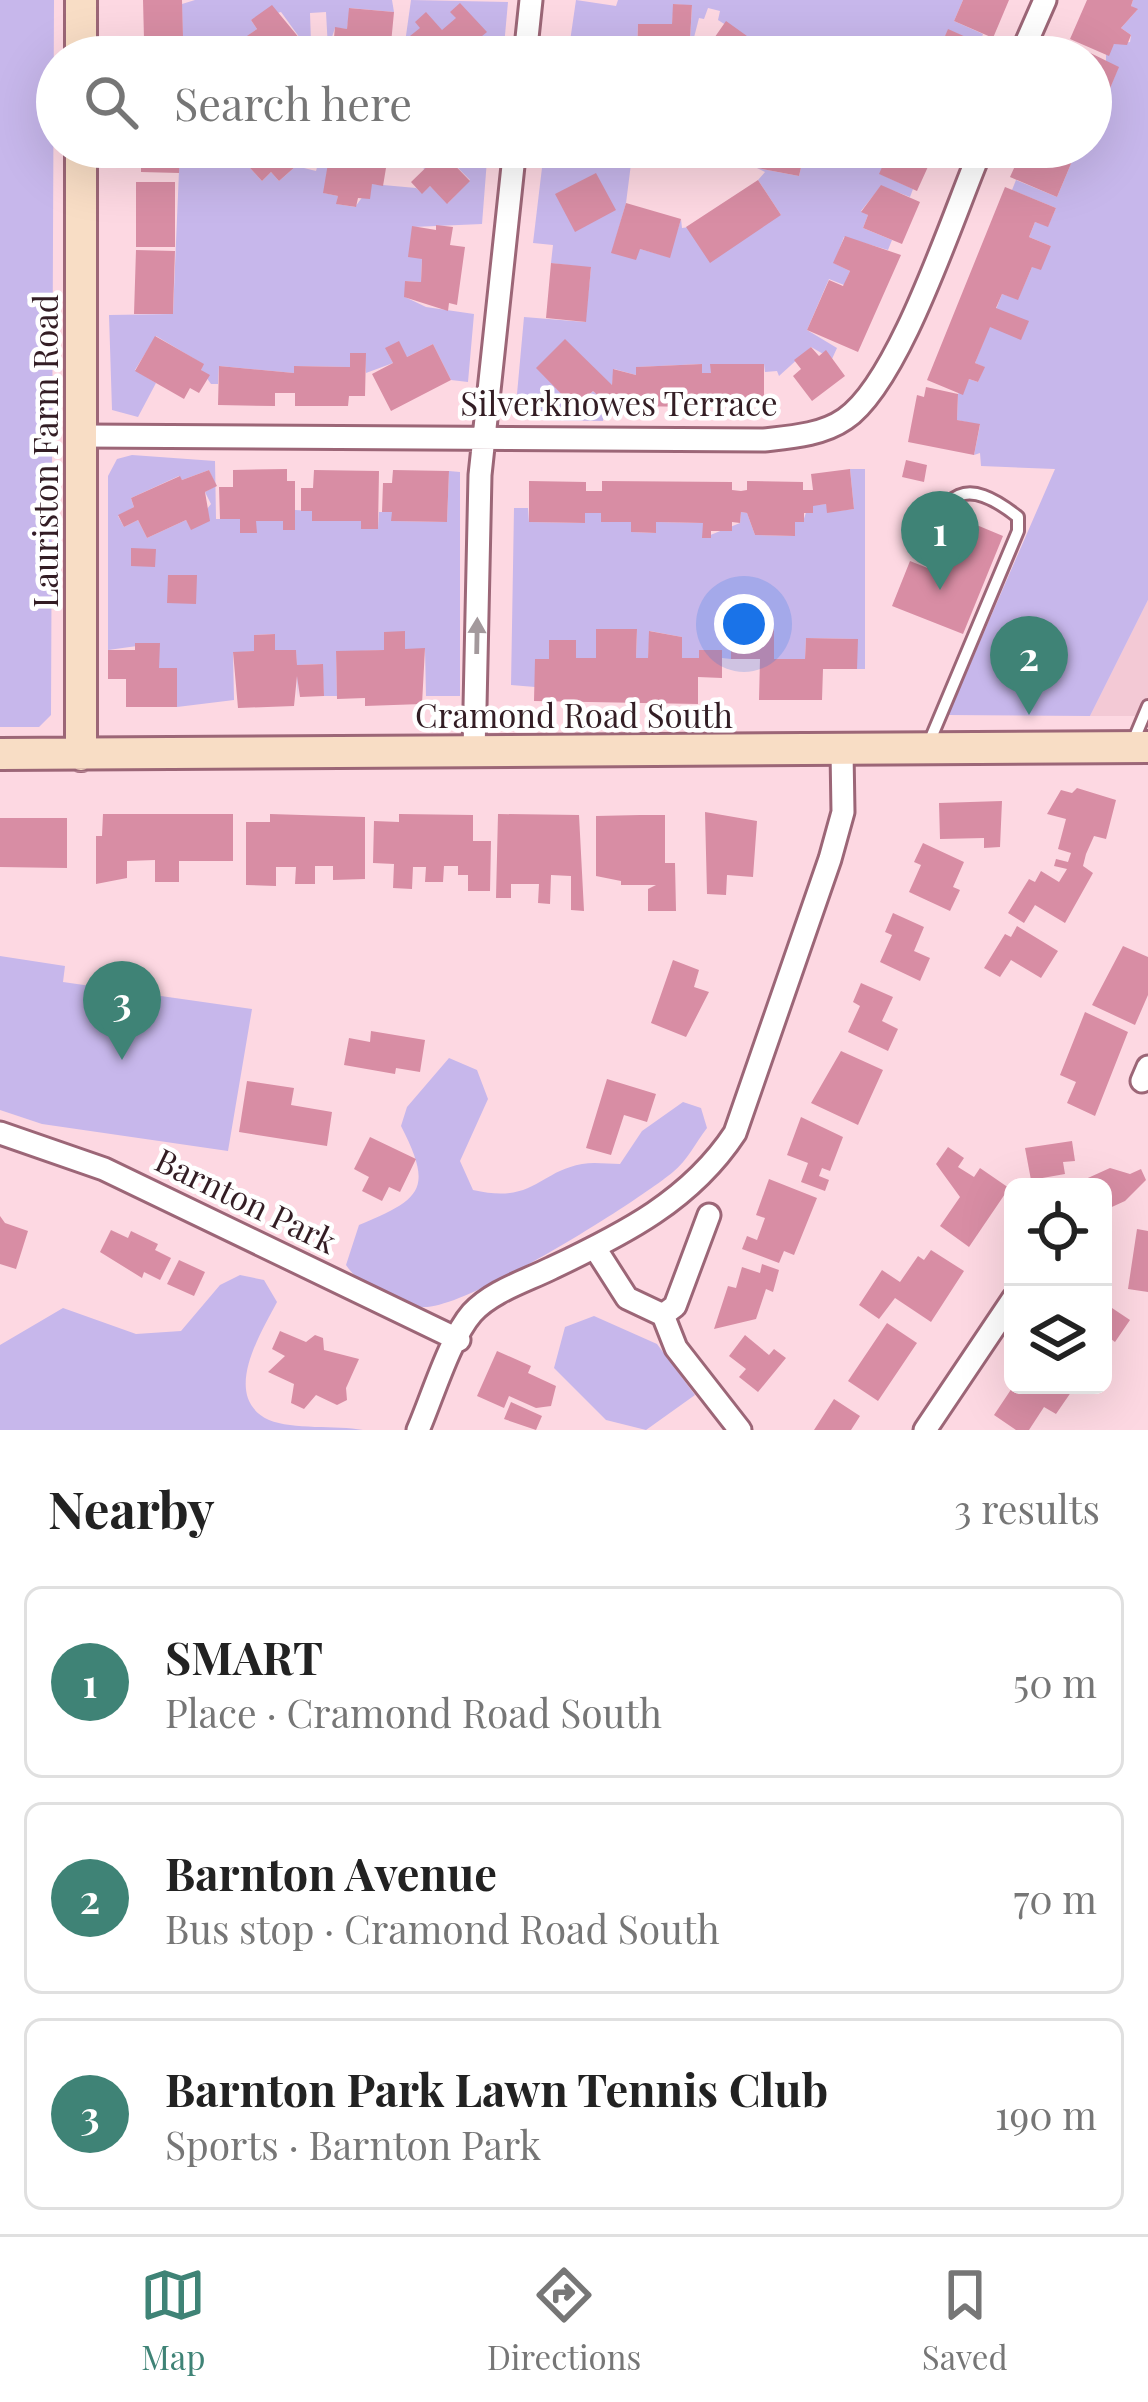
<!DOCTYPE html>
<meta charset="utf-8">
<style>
body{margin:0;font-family:"Playfair Display",serif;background:#f6f6f6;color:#222}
.controls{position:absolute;right:36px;bottom:36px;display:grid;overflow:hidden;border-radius:18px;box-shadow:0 12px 48px #0002}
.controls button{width:108px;height:108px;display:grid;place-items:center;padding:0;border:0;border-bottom:3px solid #e0e0e0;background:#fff;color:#222;font:60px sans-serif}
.you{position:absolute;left:744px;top:624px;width:42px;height:42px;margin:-30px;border:9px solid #fff;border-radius:50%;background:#1a73e8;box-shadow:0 0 0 18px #1a73e833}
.badge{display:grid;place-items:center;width:78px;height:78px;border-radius:50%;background:#3f8376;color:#fff;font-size:39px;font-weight:700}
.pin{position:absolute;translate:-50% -99px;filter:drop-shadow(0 3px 6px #0008)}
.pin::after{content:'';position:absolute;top:63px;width:42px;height:36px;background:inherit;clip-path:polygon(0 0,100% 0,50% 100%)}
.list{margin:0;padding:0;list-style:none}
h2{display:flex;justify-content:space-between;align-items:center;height:156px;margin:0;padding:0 48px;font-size:51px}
h2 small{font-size:39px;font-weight:400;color:#767676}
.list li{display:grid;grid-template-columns:78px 1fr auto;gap:36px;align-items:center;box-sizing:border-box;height:192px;margin:0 24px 24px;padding:0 24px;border:3px solid #e0e0e0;border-radius:18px}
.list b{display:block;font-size:45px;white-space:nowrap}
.list p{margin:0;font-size:39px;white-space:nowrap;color:#767676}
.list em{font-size:39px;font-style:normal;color:#767676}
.icon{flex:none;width:66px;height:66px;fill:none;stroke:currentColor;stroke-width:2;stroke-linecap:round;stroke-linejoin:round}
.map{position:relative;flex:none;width:1148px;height:1430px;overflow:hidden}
.search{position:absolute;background:#fff;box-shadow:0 12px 48px #0002;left:36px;right:36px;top:36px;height:132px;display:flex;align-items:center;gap:30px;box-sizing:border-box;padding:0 42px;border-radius:66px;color:#767676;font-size:45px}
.sheet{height:804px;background:#fff}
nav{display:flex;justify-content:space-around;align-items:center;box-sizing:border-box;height:168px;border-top:3px solid #e0e0e0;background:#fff;font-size:33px;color:#767676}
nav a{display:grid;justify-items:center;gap:6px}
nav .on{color:#3f8376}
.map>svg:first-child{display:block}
</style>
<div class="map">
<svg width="1148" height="1430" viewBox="0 0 1148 1430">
<rect width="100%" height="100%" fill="#fdd8e2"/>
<path fill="#f3c9d5" d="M1148,600V716H1090Z"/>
<path fill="#c7b7eb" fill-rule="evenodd" d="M0,0H54L51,715L39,727H0Z
M195,0H392L394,12L350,8L347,29L335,28L328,49L326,12L310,13L311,42L305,45L281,12L251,20L257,29L245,38L253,51L245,57H183L182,4Z
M411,0L508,2L503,57H403Z
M576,0L616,6L618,0H963L954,21L983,34L980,43L948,30L936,57H801L790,49L776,57L718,20L720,11L708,8L704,19L699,18L689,57L692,6L674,4L672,24H638L637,57H617L605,36L568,55Z
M1133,0H1148V600L1090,716L948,715L1055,469L981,466L980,453L974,455L980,425L957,420L958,394L969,379L978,382L984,367L975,363L1002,294L1018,299L1032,267L1051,246L1029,237L1035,222L1048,226L1056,208L1012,190L1016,180L1057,197L1078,147L1092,150L1099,132L1091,128L1093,93L1106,98L1118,68L1106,62V54L1114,44L1130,42L1131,35L1121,28L1137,10L1131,6Z
M180,147H231L262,181L271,172L279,181L296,166L316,171L322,150L330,151L324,193L338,196L337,204L355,207L372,184L416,188L422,193L430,186L448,203L470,180L442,152L424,170L419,147H488L482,224L413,227L422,259L421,282L405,281V297L426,307L474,314L468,382L451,380L433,344L407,357L386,349L393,363L366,373L365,353H351L350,367L295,366L294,373L219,366L218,384H211L201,370L203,364L156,336L135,370L156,383L138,417L112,410L109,315L173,314Z
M818,147H891L880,174L913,189L910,197L881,186L861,211L868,215L863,228L892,240L888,250L844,237L834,263L850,271L844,285L829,279L807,330L837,348L832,359L811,347L779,376L777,371L765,372L764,364H711V373H702L701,364L637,367L636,375L614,369L612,385L537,368L575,408L593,391L606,403L603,421L541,420L521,410L517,394L524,317L585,322L591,268L551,263L553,245L533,243L544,151L575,147L632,156L626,203L612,252L640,249L669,257L681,219L682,228L781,215L758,180L765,172L757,168L799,176L803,159L815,161Z
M132,455L215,461L216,519H240L241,533H256V521H283L295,530V510L312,511V521H361L362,529L378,528L379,512H392V521L447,522L449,471L460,472V696H426L425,649H405L404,631L384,650L336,652L337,696H324L322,664L299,665L298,698L296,650H275L274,634L254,635V651L233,653L234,700L177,707V669L159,668V643L108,650V476L117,459ZM209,470L216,486L205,492L211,504L191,529L186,520L147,538L138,520L124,527L118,516L134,507L131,498L179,476L182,480Z
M850,469H865V669H857V639L806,638L805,659H774L773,629H732L731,659L722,658V650H700L699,658H682V637L650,631L648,658H636L637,629H597L596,658H576L575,640H550L549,659L535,687L511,685L514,508H528L529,522L584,523L585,513H601V522H631L632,532L656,533V522L703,523V538L740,523L741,512L747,513L755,535L794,536L795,522H803L813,490L814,505L826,504L828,512L854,509Z
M0,956L65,966L63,982L252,1009L228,1151L42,1124L0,1110Z
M449,1058L477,1070L488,1099L460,1161L473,1190C534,1204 538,1172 582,1164C594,1162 608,1164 620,1164L642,1131L683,1102L701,1108L707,1128C696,1142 687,1161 673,1172C634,1204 470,1307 424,1307C398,1308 359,1285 346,1265L359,1225C421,1199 434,1190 401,1126L407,1107Z
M240,1275L264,1280L277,1302C261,1333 220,1397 269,1420C293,1430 336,1425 363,1430H0V1345L63,1308L136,1334L181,1331L220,1285Z
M594,1316L657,1344L695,1395L646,1430L606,1420L554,1368L565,1327Z"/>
<path fill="#d88da4" d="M143,0H182L183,37L144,39Z
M963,0H1009L993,38L954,21Z
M1087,0H1133L1131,6L1138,9L1121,28L1131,35L1127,45L1114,44L1109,56L1070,39Z
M460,3L487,32L476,41L486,51L479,57H429L410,36L420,28L415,22L426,12L442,30L456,18L450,12Z
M673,4L692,5L689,57H637L638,24H672Z
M272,5L305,45L288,57H245L253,51L244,38L257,29L251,20Z
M349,8L394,12L390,54L333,48L335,27L347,29Z
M726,21L754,41L776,57H701Z
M948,29L986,46L981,57H936Z
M605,36L617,57H564Z
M1070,43L1119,67L1106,98L1091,92V57H1062Z
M145,46L183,47V57H144Z
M141,147H180L179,173L141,172Z
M231,147H288L296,166L279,181L271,172L262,181Z
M761,147H818L815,162L803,159L799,176L757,168Z
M891,147L936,149L917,191L879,174Z
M1033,147H1078L1057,197L1010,177L1019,157L1028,160Z
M330,151L387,162L383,186L372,184L370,199L358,198L356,207L336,204L338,196L323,193Z
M442,152L470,181L447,204L430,186L422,194L411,182Z
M596,173L616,210L575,232L555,194Z
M758,180L781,215L710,263L686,227Z
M136,182H175V247H136Z
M881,185L920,202L902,244L863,228L868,215L861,212Z
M1005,187L1056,208L1048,227L1035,222L1029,237L1051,246L1041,270L1032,267L1018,300L1002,294L996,308L1029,321L1021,340L990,327L975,363L985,367L978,382L969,379L963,395L927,380Z
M626,203L681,219L670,258L640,249L636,260L611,253Z
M436,225L453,227L450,245L465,247L457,305L449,303L448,311L404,297L405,281L421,282L422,259L408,257L412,226L436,230Z
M845,236L901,255L858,352L807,330L829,280L843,286L850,271L833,263Z
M136,250L175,251L173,314H134Z
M551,263L591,267L586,322L546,318Z
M155,336L204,364L201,370L210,375L199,393L190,388L184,399L135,371Z
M565,339L612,385L613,369L636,375V367L702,364V373H711L710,364H764V406L691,400V407L636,406V395L614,394L606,403L593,391L575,408L536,368Z
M399,341L407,357L433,344L451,380L391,411L372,374L393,363L385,348Z
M811,347L819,356L826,350L845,376L812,401L793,376L801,369L794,360Z
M350,353H366L365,396H349L348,406H295V393H275V406L218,405L219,366L294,373V366L350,367Z
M926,387L958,394L957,420L980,424L974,455L908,442L917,395L924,397Z
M906,460L927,465L924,482L902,477Z
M287,469V481H295V530H283V521H256L257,533H240V519H220L219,487H233V470Z
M850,469L854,509L827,513L826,504L813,506V513H804V522H795V536L755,535L747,513L741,512L740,523L732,522V531H711V538H702L703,523L656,522V533L631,532V522H601V513H585V523L529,522V481L586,482V491H602V481L732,482V490L741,491L747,490V481L803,482V490H813L811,474Z
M209,470L217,486L205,492L210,521L191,530L186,520L147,538L138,520L124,527L118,515L134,507L131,498L180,476L182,480Z
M314,470L379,471L378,529H361V521H312V511H301V488H313Z
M393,470L449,471L447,522L391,521L392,512H382L383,483H392Z
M967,521L1003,536L963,634L892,606L910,561L945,575Z
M131,548L156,549L155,567L131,566Z
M168,575H197L196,604L167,603Z
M596,629H637L636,658H648L649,631L682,637V658H699V650H722V678L698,677V704L534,701L535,659H549V640H576V658H596Z
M731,629H774V659H805L806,638L858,639L857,669H823L822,700H759L760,659H731Z
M405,631V649L425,648L422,704L365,706V698L337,699L336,651L384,650V632Z
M275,634V650H296L297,665L323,664L324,696L300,697L297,676L294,706L238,708L233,652L254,651V635Z
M135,643H160L159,668H177V707H126V679H108V650H135Z
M1077,788L1116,800L1106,839L1094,836L1086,854L1083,866L1093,873L1065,923L1035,905L1024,923L1008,913L1029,879L1035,882L1041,871L1059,882L1067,869L1054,866L1056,859L1068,862L1071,853L1058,849L1066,819L1047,814L1061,790L1072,793Z
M1002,801L1000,847L984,848V838L940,839L939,803Z
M705,812L757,821L753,877L727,875L726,895L707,894Z
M103,814H233V861H179V882H155V860L127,861V878L96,884V836H102Z
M270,814L365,817V879L333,880V866H315V884H295L296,867H276V886L246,885V822H270Z
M399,814L473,815V841H491L490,891H468V875H458V866H444L443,882H425L426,867H413L412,889L393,888L394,864L373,863L374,821L399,822Z
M498,814L579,815L584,911L571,910V876L551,875L550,904L538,903L539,884H511V898H496Z
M640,815H665V863H675L676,911H648V889L656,885H621V881L596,876V816Z
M0,818H67V868L0,867Z
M923,843L964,862L953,887L960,890L950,911L909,892L921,865L914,862Z
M893,913L924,927L914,951L930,958L920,981L880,962L892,935L885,932Z
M1017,926L1058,951L1041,978L1011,960L1000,977L984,968L1005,934L1011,937Z
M1123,946L1148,957V995L1135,1025L1092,1005Z
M673,960L699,970L694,987L709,992L686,1037L651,1023Z
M861,983L893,997L882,1021L898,1029L888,1051L848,1032L860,1006L853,1002Z
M1085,1012L1128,1032L1095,1116L1067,1103L1076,1082L1060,1075Z
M371,1031L425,1040L420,1072L396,1068L395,1074L344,1065L349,1038L370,1042Z
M841,1051L883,1070L858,1125L811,1103Z
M607,1079L656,1094L647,1122L624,1115L611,1155L586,1148Z
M247,1081L294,1088L291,1105L332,1112L327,1146L239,1132Z
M801,1117L843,1137L830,1171L822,1168L819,1176L829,1180L825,1191L801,1182L808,1163L787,1155Z
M370,1137L416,1159L400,1192L389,1187L382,1201L362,1191L369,1177L354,1169Z
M1072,1141L1075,1161L1063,1162L1065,1174L1031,1180L1025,1148Z
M948,1147L964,1158L958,1167L974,1177L980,1168L1009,1188L969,1247L940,1226L960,1197L936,1164Z
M1110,1168L1130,1174L1141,1169L1146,1180L1125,1201L1103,1211V1187H1081L1079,1182Z
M769,1179L817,1198L794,1255L784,1251L779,1263L742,1249L747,1236L757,1240L765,1218L756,1215Z
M0,1216L5,1223L28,1231L16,1269L0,1264Z
M1137,1229L1148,1231V1292L1128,1289Z
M111,1230L128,1238L131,1231L158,1244L155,1250L171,1258L160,1280L144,1272L142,1278L100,1252Z
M931,1250L964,1271L931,1322L895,1298L879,1319L859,1305L882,1270L900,1282L918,1256L924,1260Z
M179,1260L205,1272L194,1296L167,1284Z
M762,1264L779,1270L773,1292L766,1289L756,1319L714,1329L728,1286L736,1288L742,1267L760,1273Z
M1103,1302L1130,1320L1115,1342L1103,1333Z
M887,1323L917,1343L878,1401L848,1381Z
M280,1331L306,1342L315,1335L323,1338L324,1350L359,1359L346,1388L347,1400L337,1405L316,1395L304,1409L291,1403L294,1384L268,1372L285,1356L272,1349Z
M745,1335L769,1355L774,1349L786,1358L758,1392L739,1377L746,1369L729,1356Z
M497,1351L531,1366L528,1373L556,1386L551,1406L536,1408L509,1396L504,1408L477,1396Z
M1014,1385H1076L1056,1414L1044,1407L1029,1430H1016L994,1415Z
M834,1399L860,1416L851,1430H814Z
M511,1402L542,1416L536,1430L504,1419Z"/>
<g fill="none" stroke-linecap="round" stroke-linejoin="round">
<g stroke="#9c6677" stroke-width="16">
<path id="lane" d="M923,547C946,493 964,474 1018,517V531L928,745
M1132,744L1148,706"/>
</g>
<g stroke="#9c6677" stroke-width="27">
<path id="street" d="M525,57L531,0
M1020,57L1045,0
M83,436L764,440C791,437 822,435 845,419C900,382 954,212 982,147
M474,753L480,475L515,147
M1142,1081L1148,1067
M0,1133L104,1169L459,1340
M595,1248L627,1298L663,1315L675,1306L709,1215
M663,1315L676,1348L740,1430
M418,1430C432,1398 450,1338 472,1313C492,1291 526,1281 552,1268C624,1234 691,1200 735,1133L830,859L843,812L842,751
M925,1430L1013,1299"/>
</g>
<g stroke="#9c6677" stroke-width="36">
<path id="secondary" d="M81,0V57
M0,754L1148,747
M81,755V147"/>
</g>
<use href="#lane" stroke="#fff" stroke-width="10"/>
<use href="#street" stroke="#fff" stroke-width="21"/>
<use href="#secondary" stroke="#f8ddc5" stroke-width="30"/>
</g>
<defs><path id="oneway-solid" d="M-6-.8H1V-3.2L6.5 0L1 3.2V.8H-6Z" transform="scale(3)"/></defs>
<use fill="#a3999c" href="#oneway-solid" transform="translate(477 636) rotate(-89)"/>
<g text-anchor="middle" stroke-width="9" stroke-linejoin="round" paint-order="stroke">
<g font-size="33" fill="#331d24" stroke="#fff">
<text x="619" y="416">Silverknowes Terrace</text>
<text transform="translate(46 451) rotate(-90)" y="12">Lauriston Farm Road</text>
<text x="574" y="728">Cramond Road South</text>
<text transform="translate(246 1201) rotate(26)" y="12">Barnton Park</text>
</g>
</g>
</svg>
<div class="controls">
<button><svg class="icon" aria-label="locate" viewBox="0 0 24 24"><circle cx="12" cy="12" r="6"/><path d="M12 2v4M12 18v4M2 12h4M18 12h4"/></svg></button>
<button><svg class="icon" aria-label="layers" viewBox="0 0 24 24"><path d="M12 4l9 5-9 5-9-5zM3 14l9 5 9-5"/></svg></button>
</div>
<div class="you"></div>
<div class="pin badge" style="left:940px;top:590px">1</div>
<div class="pin badge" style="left:1029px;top:715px">2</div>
<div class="pin badge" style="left:122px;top:1060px">3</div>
<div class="search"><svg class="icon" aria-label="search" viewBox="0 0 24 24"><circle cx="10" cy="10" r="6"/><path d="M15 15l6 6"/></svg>Search here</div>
</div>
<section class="sheet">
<h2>Nearby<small>3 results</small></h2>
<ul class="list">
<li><span class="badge">1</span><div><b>SMART</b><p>Place · Cramond Road South</p></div><em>50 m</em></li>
<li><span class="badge">2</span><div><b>Barnton Avenue</b><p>Bus stop · Cramond Road South</p></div><em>70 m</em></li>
<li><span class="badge">3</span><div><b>Barnton Park Lawn Tennis Club</b><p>Sports · Barnton Park</p></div><em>190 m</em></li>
</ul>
</section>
<nav>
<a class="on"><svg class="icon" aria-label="map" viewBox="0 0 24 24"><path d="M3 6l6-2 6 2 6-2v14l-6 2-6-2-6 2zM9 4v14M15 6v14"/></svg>Map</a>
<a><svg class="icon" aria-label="directions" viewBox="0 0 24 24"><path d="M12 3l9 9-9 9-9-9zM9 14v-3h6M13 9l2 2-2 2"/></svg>Directions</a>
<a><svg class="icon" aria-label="saved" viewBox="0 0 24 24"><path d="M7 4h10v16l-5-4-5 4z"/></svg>Saved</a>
</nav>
